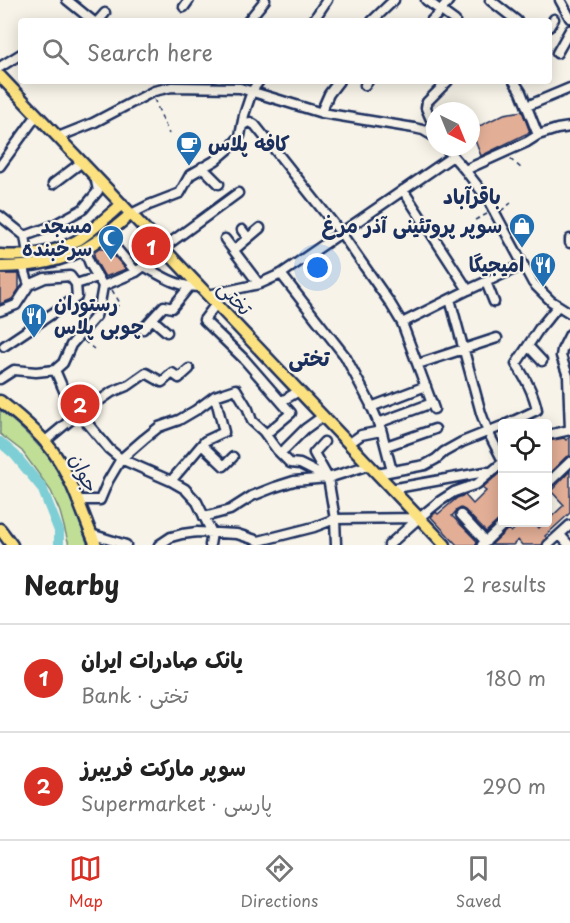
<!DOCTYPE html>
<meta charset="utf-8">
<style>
body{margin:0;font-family:"Playpen Sans","Playpen Sans Arabic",sans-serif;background:#f2f2f2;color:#222}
.controls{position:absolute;right:18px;bottom:18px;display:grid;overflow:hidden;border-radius:6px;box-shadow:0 3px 15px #0003}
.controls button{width:54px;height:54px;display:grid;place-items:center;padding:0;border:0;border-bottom:2px solid #e0e0e0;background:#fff;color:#222;font:30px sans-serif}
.compass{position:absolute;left:426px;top:102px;width:54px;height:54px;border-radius:50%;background:#fff;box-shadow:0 3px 15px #0003;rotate:137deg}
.you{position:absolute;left:318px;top:268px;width:21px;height:21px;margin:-15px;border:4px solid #fff;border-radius:50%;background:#1a73e8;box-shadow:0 0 0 9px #1a73e833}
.badge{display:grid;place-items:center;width:39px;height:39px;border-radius:50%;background:#d93025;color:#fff;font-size:20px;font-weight:700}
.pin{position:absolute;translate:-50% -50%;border:3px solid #fff;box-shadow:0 2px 6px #0006}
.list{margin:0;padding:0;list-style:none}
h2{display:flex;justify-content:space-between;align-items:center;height:78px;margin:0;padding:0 24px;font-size:26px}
h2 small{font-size:20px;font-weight:400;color:#767676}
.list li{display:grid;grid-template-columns:39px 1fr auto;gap:18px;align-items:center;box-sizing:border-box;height:108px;padding:0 24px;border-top:2px solid #e0e0e0}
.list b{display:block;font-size:22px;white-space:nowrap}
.list p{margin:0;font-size:20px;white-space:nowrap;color:#767676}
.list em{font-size:20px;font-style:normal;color:#767676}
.icon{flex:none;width:33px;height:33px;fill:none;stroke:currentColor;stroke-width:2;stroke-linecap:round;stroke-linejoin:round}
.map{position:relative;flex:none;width:570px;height:545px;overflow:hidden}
.search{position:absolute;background:#fff;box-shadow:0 3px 15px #0003;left:18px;right:18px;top:18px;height:66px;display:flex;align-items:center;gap:15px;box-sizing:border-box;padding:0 21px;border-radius:6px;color:#767676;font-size:22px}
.sheet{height:294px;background:#fff}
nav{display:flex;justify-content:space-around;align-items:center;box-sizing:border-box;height:84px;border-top:2px solid #e0e0e0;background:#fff;font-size:16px;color:#767676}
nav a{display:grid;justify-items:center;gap:3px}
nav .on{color:#d93025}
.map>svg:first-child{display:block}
</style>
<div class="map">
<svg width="570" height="545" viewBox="0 0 570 545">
<rect width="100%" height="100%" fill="#f7f3e8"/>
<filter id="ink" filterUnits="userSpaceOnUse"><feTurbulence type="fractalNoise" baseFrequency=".0167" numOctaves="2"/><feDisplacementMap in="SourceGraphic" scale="12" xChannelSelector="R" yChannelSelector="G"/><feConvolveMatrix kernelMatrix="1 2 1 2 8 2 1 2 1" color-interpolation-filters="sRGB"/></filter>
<g filter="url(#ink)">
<path fill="#c1de96" stroke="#6e867a" stroke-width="1.5" d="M0,410C20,426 48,452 61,475C72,497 79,522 88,545H69L60,512L51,491L22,451L0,434Z"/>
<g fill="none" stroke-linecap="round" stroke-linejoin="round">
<path stroke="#7dced5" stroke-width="10" d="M0,442L15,455L42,488L59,531V545"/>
</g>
<path fill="#e2ae96" stroke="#1b2f5e" stroke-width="1.5" d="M522,111L530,132L481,156L471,130L504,114Z
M99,249H108L126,269L105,277L97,263L94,255L95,252Z
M0,274H19V289L13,298L10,300L0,304Z
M570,437V456L566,457L548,475V441L564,438L566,440Z
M502,471V517L486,532L465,510L461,508L457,510L452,516L477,541L476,545H457L431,517L436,512L438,514L457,498L465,495L473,504L486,491L482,488Z
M570,471V513L545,536L547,538L542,545H522L518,540L513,545H491L508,529L511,532L519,525L516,522H533L539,528L545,522H548V520L564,505L551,491Z"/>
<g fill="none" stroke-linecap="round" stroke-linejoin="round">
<g stroke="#1b2f5e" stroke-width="13">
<path id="minor" d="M67,0L93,21
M426,0L455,21
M490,0L517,21
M560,0L570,18
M184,7L189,0
M98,21L105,13
M248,21L265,0
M313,21L327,0
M372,21L394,0
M431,21L441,11L449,0
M549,27L554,19
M557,53L570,30
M0,67L21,54
M514,81L521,92L538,135
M365,85L368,81
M527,106L570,88
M321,112L329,94L339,81
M242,125L250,122L255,125L341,233L390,303L402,323L434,409
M428,132L432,122L426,108L427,102L448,81
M58,137L93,123L154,91L172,87L240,88L322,113L414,128L423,130L435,137
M445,147L465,170L487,198L533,283L551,301L570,313
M0,166L37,115
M202,167L219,184
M465,170L527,142L538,135L557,129L570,127
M53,184L82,162
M403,190L468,290
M131,214L149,205L180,193L190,175L216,160L230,148L240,136L244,115L252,91L259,81
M0,216L25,236L52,226L83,209L98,191L95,176
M242,230L248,238
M25,236L28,254
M225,239L259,284
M570,239V243
M110,241L136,272
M163,248L238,193
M234,250L260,228
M281,274L345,356L370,403L381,429L392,471
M486,282L494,302
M29,285L45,278L70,276L76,284
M103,286L136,272L144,266C163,277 178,287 200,287
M208,295L259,284L281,274L453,156
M450,299L481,413L488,432L502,459
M216,304L204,320L244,359L291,413L266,434
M0,311L16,305L29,285L23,266
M152,319L167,332
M402,323L468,290L523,265
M143,329L164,306L172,308L189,287
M4,346L77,297L76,284L98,277
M528,346L542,361
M418,364L497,338
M55,370L65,393L79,413L109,449L121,459L171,481L185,489L197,502L212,533
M55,370L63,363L71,345L96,316L100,303L103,286L90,264L84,249
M0,379L14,370L36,372L55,370
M282,401L299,391
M371,407L426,386
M378,423L432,403
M507,424L537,410C534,393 526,379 516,364L539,329L558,306
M570,430L568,376L561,356L562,350L570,334
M548,435L570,430
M354,440L361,435L381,431
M44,442L79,413L86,410L112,392L129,385L146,373L162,382L172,373L179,378L189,369
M324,442L314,453L328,478L335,519L336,545
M202,445L224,466L233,457
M386,446L435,429
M285,449L305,429L323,416
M377,474L425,465L436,459L444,452L462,442L502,426
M171,481L205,441L224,432L215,396
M548,483L570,462
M391,489L485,472H492
M77,500H100L108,481L121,459L144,439L159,427L179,420L196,410L215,396L236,389L248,409L252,421L263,431L277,450L290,463L300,464L328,478
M461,515L486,542
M204,517L230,510L252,496L275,487L294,481L328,478L369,465
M91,534L126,545
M560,535L569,545
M159,545L171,537L182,534L197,532L237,534L259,541L314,527L335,519L419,518
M210,545L212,533
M389,545L419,518L440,501L454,492L477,484L502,463
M482,545L506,522
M548,545L570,525"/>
</g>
<g stroke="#1b2f5e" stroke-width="15">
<path id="major" d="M0,76L445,545
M0,255C26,257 55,253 78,240C93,230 108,216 122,204
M0,267C28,267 61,262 86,248C102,239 117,226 131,214
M0,401C18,415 44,437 56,456C74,483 83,516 96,545
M0,529L12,545"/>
</g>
<path stroke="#1b2f5e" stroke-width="1.5" stroke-dasharray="4.5 4.5" stroke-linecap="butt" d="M154,99L169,134
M510,159L521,168
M501,211L511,203
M475,220L487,214
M112,290L120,303L115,309
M84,341L94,349"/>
<use href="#minor" stroke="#f7f3e8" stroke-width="8"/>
<use href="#major" stroke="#fbe180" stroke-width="10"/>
</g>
</g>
<defs>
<g id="cafe-pin" transform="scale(1.35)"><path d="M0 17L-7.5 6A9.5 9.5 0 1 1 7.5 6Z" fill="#1f6fb2" stroke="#f7f3e8"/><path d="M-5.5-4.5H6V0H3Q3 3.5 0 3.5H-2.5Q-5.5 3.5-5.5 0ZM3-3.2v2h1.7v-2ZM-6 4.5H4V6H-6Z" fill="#fff"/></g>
<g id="shop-pin" transform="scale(1.35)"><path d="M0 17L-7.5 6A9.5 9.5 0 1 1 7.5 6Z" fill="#1f6fb2" stroke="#f7f3e8"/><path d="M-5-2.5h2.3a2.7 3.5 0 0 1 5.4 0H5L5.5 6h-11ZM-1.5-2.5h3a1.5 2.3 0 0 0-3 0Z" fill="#fff"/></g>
<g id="mosque-pin" transform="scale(1.35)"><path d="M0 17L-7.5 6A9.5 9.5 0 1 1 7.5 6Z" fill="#1f6fb2" stroke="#f7f3e8"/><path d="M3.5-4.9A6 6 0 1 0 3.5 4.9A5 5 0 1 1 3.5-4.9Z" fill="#fff"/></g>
<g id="restaurant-pin" transform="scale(1.35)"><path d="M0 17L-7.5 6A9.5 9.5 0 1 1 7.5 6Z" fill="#1f6fb2" stroke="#f7f3e8"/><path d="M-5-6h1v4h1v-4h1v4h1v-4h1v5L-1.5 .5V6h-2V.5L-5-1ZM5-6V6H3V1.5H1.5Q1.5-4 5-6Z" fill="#fff"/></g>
</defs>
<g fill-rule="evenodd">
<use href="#cafe-pin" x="189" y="144"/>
<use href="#shop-pin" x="522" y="226"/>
<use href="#mosque-pin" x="111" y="238"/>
<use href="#restaurant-pin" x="543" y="265"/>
<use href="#restaurant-pin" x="34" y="316"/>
</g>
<g text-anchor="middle" stroke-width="4.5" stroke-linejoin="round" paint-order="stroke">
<g font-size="20" font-weight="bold" fill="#1b2f5e" stroke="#f7f3e8" text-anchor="end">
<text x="208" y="151" text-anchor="start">کافه پلاس</text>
<text x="92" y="233">مسجد<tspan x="92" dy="23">سرخبنده</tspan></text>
<text x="502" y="233">سوپر پروتئینی آذر مرغ</text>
<text x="524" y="272">امیجیگا</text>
<text x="54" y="311" text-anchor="start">رستوران<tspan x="54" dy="23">چوبی پلاس</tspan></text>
</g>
<g font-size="20" fill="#1b2f5e" stroke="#f7f3e8">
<text transform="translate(235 298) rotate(47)" y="7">تختی</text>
<text transform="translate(84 473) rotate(65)" y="7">جوان</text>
</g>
<g font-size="21" font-weight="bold" fill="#1b2f5e" stroke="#f7f3e8">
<text x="472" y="204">باقرآباد</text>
<text x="309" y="366">تختی</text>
</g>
</g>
</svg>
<div class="controls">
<button><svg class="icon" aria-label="locate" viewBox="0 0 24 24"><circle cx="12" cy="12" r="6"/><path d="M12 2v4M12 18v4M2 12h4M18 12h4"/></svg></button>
<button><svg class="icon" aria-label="layers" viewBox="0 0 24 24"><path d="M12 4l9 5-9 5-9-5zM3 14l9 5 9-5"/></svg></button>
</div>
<svg class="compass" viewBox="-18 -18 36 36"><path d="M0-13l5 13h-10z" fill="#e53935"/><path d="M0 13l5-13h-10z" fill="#767676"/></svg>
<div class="you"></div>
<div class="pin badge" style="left:151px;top:246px">1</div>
<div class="pin badge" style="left:80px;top:404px">2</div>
<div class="search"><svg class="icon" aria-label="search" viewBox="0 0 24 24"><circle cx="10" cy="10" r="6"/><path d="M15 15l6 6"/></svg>Search here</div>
</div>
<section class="sheet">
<h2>Nearby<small>2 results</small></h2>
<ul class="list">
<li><span class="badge">1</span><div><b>یانک صادرات ایران</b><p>Bank · تختی</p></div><em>180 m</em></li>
<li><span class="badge">2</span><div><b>سوپر مارکت فریبرز</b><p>Supermarket · پارسی</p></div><em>290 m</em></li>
</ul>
</section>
<nav>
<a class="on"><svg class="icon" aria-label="map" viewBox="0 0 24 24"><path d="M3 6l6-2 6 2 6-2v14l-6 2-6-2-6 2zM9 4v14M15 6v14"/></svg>Map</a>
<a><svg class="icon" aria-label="directions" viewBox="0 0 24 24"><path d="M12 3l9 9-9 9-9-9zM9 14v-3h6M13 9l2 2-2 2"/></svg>Directions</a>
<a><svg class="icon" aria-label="saved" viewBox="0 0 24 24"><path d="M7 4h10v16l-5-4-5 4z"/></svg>Saved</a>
</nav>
